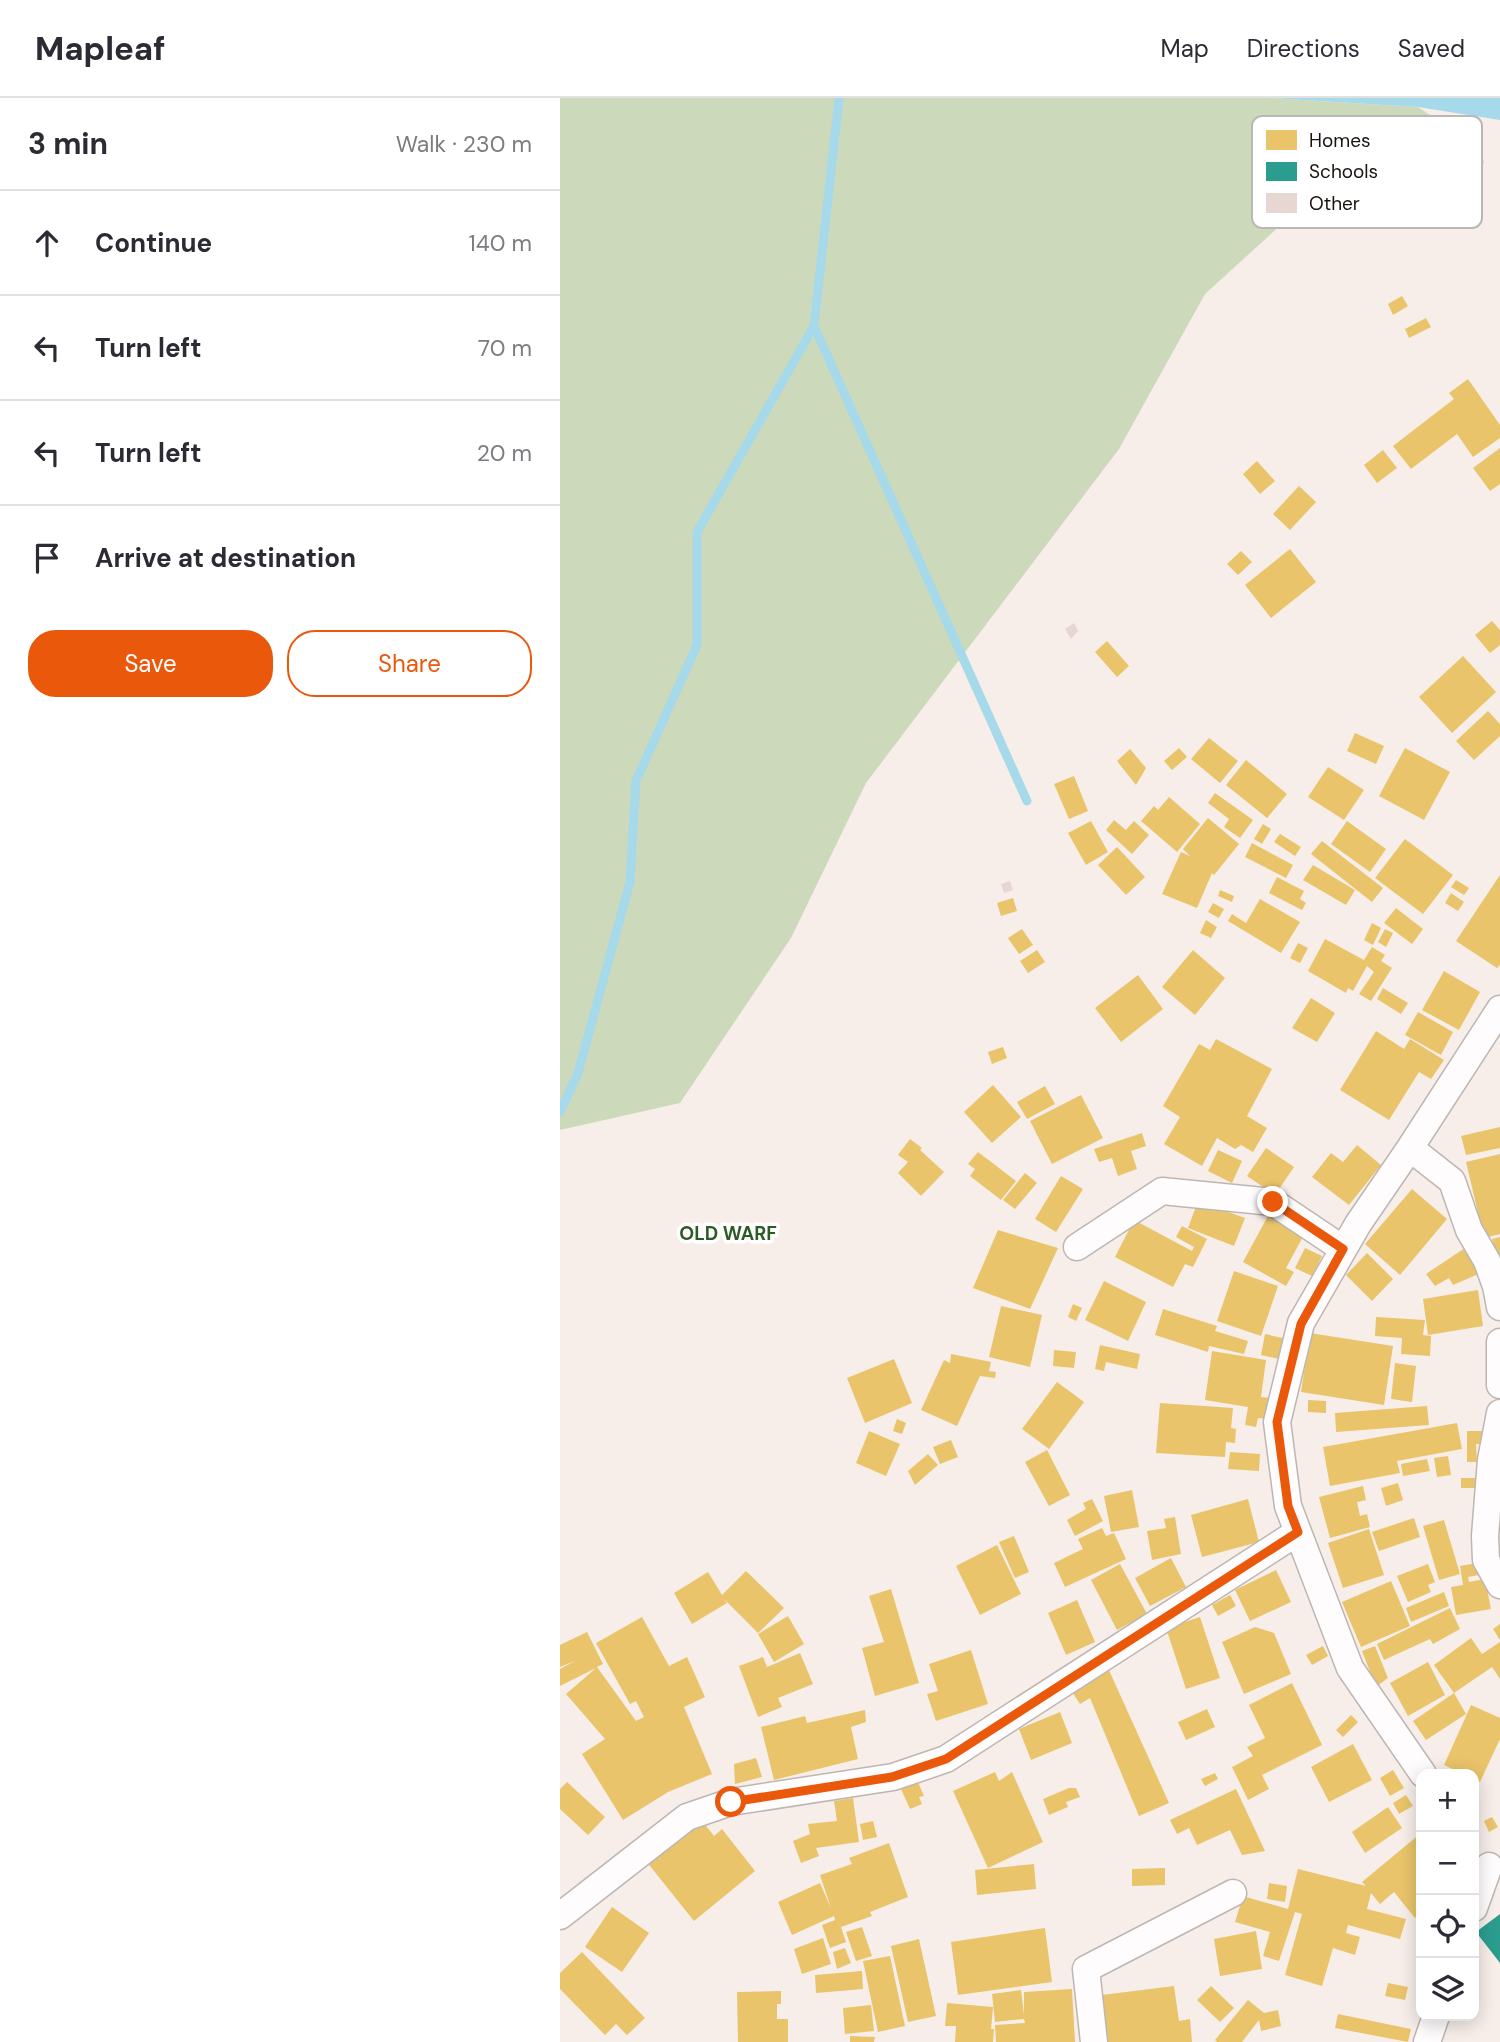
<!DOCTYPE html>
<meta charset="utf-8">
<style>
body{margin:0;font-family:"DM Sans",sans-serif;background:#f2f2f3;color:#2b2b33}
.controls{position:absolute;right:21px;bottom:21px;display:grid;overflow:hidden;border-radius:14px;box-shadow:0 4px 18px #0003}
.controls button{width:63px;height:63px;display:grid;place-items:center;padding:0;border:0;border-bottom:2px solid #e1e1e2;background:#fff;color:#2b2b33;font:35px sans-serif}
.stop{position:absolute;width:21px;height:21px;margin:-16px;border:5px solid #ea580c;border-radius:50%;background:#fff}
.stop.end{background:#ea580c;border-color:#fff;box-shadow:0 2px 7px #0008}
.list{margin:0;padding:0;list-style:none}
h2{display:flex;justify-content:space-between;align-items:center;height:91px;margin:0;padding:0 28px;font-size:30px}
h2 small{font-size:23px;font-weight:400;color:#7c7c81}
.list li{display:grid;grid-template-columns:46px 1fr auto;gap:21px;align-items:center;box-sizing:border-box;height:105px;padding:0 28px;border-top:2px solid #e1e1e2}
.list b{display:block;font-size:26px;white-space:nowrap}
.list em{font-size:23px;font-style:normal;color:#7c7c81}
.actions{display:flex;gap:14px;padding:21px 28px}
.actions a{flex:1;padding:16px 0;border:2px solid #ea580c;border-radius:28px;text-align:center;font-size:24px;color:#ea580c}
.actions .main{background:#ea580c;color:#fff}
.icon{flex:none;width:38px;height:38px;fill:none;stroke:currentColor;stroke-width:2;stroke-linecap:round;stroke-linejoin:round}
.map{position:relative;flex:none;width:940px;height:1944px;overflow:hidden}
header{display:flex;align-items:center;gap:42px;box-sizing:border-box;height:98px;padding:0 35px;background:#fff;border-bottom:2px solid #e1e1e2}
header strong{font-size:33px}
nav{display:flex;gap:38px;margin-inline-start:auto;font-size:24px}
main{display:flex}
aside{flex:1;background:#fff}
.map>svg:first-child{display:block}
</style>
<header>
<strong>Mapleaf</strong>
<nav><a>Map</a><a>Directions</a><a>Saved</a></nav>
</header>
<main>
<aside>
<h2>3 min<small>Walk · 230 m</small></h2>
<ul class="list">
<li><svg class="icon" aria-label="ahead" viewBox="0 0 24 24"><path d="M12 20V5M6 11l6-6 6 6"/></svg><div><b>Continue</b></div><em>140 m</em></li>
<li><svg class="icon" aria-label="left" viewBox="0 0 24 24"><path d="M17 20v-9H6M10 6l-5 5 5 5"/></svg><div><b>Turn left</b></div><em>70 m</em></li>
<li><svg class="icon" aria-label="left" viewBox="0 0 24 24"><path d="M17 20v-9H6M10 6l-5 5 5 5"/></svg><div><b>Turn left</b></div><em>20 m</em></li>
<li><svg class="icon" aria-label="arrive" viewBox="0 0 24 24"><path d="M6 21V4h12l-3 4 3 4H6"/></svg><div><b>Arrive at destination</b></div></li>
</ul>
<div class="actions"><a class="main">Save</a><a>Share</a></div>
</aside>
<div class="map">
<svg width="940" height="1944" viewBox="0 0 940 1944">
<rect width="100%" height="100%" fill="#f7eee9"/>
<path fill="#cdd9bb" d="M0,0H708L858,9L919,50L924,64L918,81L837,103L735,114L645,196L559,351L306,685L231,840L120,1005L0,1032Z"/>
<path fill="#a6d9ea" d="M708,0H940V22L858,9Z"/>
<path fill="#e9c46a" d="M842,198L848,208L833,217L828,206Z
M866,220L871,229L849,240L845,231Z
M908,281L940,327V340L913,359L897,336L851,371L833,348L894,301L889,295Z
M940,350V386L930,393L913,370Z
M823,352L837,370L817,385L804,367Z
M697,363L715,383L700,396L683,376Z
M739,388L756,404L730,432L713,416Z
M730,451L756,484L711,520L685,487Z
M681,453L692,464L678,477L667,466Z
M932,523L940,532V547L930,555L915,537Z
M547,543L569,568L557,579L535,554Z
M903,558L936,594L892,635L859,599Z
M928,613L940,626V638L914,662L896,643Z
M795,635L824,648L816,666L787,653Z
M649,640L678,663L660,685L631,661Z
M619,650L627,659L612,672L604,663Z
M845,650L890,674L864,722L819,698Z
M570,651L586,670L576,687L557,663Z
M686,662L727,696L707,720L666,687Z
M768,669L804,692L784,722L748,699Z
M514,678L528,713L509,721L494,686Z
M655,695L693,722L680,740L664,729L669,721L648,705Z
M609,699L640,726L617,754L581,723L594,708L598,712Z
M648,720L679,746L654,777L652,775L637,810L602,796L621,754L630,758L623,751Z
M554,722L566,732L574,723L589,737L572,756L546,732Z
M531,723L548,754L526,767L508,735Z
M787,723L826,751L810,774L771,746Z
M703,726L711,731L702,746L694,741Z
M720,736L741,749L735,758L714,744Z
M845,741L893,777L863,816L815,780Z
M762,743L823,790L812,804L751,756Z
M692,745L733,767L726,780L685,759Z
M557,749L585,779L566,797L538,767Z
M753,767L795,792L786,807L743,782Z
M940,777V867L937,870L896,843Z
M717,779L744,793L740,801L746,805L742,812L709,795Z
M896,782L909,790L904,797L891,789Z
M660,792L674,798L672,804L658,798Z
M891,795L904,804L898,813L885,805Z
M453,800L457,813L441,818L437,805Z
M700,801L740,824L721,855L668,823L672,816L686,825Z
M653,805L664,811L659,820L648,814Z
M836,810L863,831L852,846L824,825Z
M646,822L657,829L651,840L640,835Z
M812,825L821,830L813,847L804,842Z
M462,831L473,847L459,856L448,840Z
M825,831L833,835L826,849L818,844Z
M765,841L804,862L812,849L825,857L821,863L832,870L811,903L799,896L814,874L807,868L793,893L788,890L786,895L748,873Z
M738,845L748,850L740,865L730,860Z
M477,852L485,864L468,875L460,863Z
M633,852L665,880L635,917L602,889Z
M884,873L920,894L899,932L862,912Z
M578,877L603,911L561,944L535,910Z
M823,890L848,905L841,916L817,901Z
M751,900L775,915L757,944L732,930Z
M858,914L893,934L881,957L845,937Z
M816,933L844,951L850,941L884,962L871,981L859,974L829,1022L780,992Z
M656,941L712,971L687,1018L707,1030L693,1054L681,1047L675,1051L657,1040L642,1068L604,1046L620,1019L603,1008L639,946L650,952Z
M443,949L447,960L432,966L428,954Z
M433,987L461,1019L432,1045L404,1014Z
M485,988L495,1006L467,1021L457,1004Z
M521,997L543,1040L492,1066L470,1023Z
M940,1029V1050L906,1057L901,1038Z
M582,1035L586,1048L571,1053L577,1071L558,1078L552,1060L539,1064L534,1051Z
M350,1041L362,1050L360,1052L384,1074L361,1098L338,1075L348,1064L338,1057Z
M797,1047L821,1067L789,1107L752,1079L771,1055L783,1064Z
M706,1050L734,1069L715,1097L687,1078Z
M658,1052L682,1063L672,1085L648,1073Z
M418,1054L456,1083L441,1102L410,1078L415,1071L408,1066Z
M940,1056V1136L924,1140L906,1064Z
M465,1075L477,1085L455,1111L443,1102Z
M501,1078L523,1091L496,1134L475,1121Z
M852,1091L887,1121L840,1177L805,1146Z
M638,1103L685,1120L674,1148L628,1130Z
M709,1116L745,1135L726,1170L734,1174L726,1188L683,1164Z
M574,1122L632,1153L634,1149L616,1139L622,1128L647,1141L633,1169L625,1166L613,1189L555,1159Z
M438,1132L498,1150L470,1211L413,1190Z
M940,1139V1168H939L932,1141Z
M908,1148L921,1175L893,1187L889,1180L875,1188L866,1176Z
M745,1150L762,1158L752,1178L735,1170Z
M807,1155L833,1181L812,1203L786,1177Z
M674,1173L718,1188L701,1238L657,1223Z
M544,1183L586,1204L568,1243L525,1222Z
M918,1192L923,1228L868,1237L863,1201Z
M513,1206L522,1210L516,1223L508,1219Z
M441,1208L482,1217L470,1269L429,1259Z
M603,1211L657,1228L655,1233L688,1243L684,1256L649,1248L648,1254L595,1237Z
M816,1219L865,1222L863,1237L871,1238L870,1258L841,1256L842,1240L815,1238Z
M750,1235L833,1248L824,1307L741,1294Z
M705,1236L727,1241L723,1262L701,1257Z
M540,1247L580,1256L577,1271L546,1264L544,1273L535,1271Z
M494,1252L516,1254L514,1270L493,1268Z
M652,1253L706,1262L701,1299L711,1300L708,1321L698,1320L696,1329L685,1327L688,1309L645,1302Z
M391,1256L431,1264L429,1273L436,1274L435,1280L420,1278L397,1328L361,1312L384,1262L390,1265Z
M334,1261L352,1305L305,1325L287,1280Z
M835,1265L856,1268L852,1304L831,1301Z
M497,1284L524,1304L489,1351L462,1331Z
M748,1302L766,1303V1315L748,1314Z
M600,1305L673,1310L671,1330L676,1331L675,1345L666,1344L665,1359L596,1355Z
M867,1308L869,1327L776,1334L775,1315Z
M337,1321L346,1325L342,1336L333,1333Z
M897,1325L902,1351L837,1363L840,1375L770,1388L763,1349Z
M309,1333L340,1346L326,1378L296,1365Z
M907,1333H926V1346H916L917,1364H907Z
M391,1342L398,1359L380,1366L373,1349Z
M487,1352L510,1397L489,1408L465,1364Z
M670,1354L700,1356L699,1373L668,1371Z
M368,1356L378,1367L355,1387L348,1373Z
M888,1358L891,1377L877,1379L874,1360Z
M867,1361L870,1373L843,1378L841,1366Z
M901,1380H917V1390H901Z
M838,1385L843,1402L826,1408L821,1390Z
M803,1388L806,1402L797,1404L800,1418L807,1416L810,1429L770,1440L759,1399Z
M572,1392L579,1429L551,1434L544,1398Z
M532,1401L543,1423L515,1438L507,1422L526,1411L523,1405Z
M688,1401L699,1444L642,1459L631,1417Z
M615,1419L621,1456L592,1462L587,1433L606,1430L604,1421Z
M854,1420L860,1439L819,1453L812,1434Z
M884,1422L900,1476L879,1482L863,1428Z
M542,1430L546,1438L554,1435L566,1461L505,1489L494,1465L523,1451L518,1441Z
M809,1431L824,1477L783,1490L768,1445Z
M454,1438L469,1474L455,1480L439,1444Z
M437,1447L461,1496L420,1517L396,1468Z
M611,1460L626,1489L590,1508L575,1480Z
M917,1465L919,1477L908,1479L909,1484L925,1481L931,1511L896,1517L891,1489L903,1487L900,1468Z
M560,1466L587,1516L557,1532L531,1482Z
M868,1466L875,1484L868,1487L871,1494L848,1504L837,1478Z
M716,1472L731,1504L690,1523L675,1492Z
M186,1473L224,1510L198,1535L164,1501L167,1505L132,1526L114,1495L148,1474L162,1497Z
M831,1483L850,1528L801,1549L782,1504Z
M331,1491L359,1585L315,1598L302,1550L324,1544L309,1498Z
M884,1494L889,1508L851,1524L846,1510Z
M670,1497L676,1508L658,1518L652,1507Z
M517,1502L535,1544L506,1557L488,1515Z
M890,1510L900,1531L873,1546L870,1541L824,1562L817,1546Z
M228,1518L244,1546L214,1564L198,1536Z
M82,1519L109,1568L127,1559L145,1599L124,1609L152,1676L108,1694L63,1722L22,1656L45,1641L6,1596L36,1570L0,1588V1571L15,1563L0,1569V1547L27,1534L43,1566L37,1569L76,1623L84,1619L76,1603L70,1606L36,1545Z
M640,1519L660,1580L626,1591L606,1530Z
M940,1526V1542L933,1531Z
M695,1529L714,1535L731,1576L684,1596L662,1544Z
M911,1540L922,1556L940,1544V1581L932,1569L894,1595L874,1567Z
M763,1548L768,1558L752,1567L746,1557Z
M815,1548L828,1580L816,1589L802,1553Z
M411,1552L428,1606L376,1623L367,1596L378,1593L369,1566Z
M240,1555L253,1586L218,1600L222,1609L198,1619L179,1568L203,1559L207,1569Z
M868,1564L885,1597L848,1618L830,1585Z
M548,1570L609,1705L579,1718L530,1600L520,1606L511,1592Z
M732,1585L762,1647L702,1677L709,1691L688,1702L672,1669L693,1658L687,1649L705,1640L689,1607Z
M894,1595L906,1616L866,1642L853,1623Z
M911,1607L940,1620V1641L920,1684L914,1681V1676H903L884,1667Z
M647,1611L655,1629L626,1642L618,1624Z
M305,1612L306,1624L291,1629L298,1661L214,1682L201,1629L245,1618L247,1625Z
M500,1614L512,1645L471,1662L459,1631Z
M791,1617L798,1624L783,1639L776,1632Z
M793,1646L812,1682L769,1704L751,1669Z
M196,1660L202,1679L175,1686L174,1666Z
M833,1672L844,1690L830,1698L820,1680Z
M435,1674L439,1683L452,1674L483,1744L428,1770L393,1693Z
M655,1675L658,1681L645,1688L641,1681Z
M357,1682L364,1698L359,1699L362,1706L350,1711L340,1689Z
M7,1684L45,1719L28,1737L0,1711V1691Z
M509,1690H516L520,1699L506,1704L508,1709L489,1717L483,1701Z
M676,1691L705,1753L682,1757L670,1732L637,1747L629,1730L617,1736L610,1722Z
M846,1697L853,1708L839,1716L833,1705Z
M293,1700L299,1744L256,1750L259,1758L241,1765L233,1743L250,1736L248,1726L277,1723L274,1703Z
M828,1709L842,1730L805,1755L792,1734Z
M132,1710L154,1738L162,1731L195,1773L134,1823L78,1753Z
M932,1719L938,1729L929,1734L924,1723Z
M313,1723L317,1739L303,1742L300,1726Z
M861,1735V1815L855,1820L834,1794L820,1806L811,1795L807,1811L846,1821L840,1841L788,1827L786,1835L800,1839L795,1857L773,1850L762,1888L725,1877L742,1816L735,1814L719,1863L703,1858L710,1834L675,1824L683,1798L728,1811L738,1771L806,1788L802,1784Z
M329,1745L348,1799L310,1814L312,1818L281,1829L286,1844L270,1850L262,1827L275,1822L274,1818L232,1837L218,1804L260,1785L271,1810L260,1777L292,1766L289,1760Z
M474,1766L476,1791L417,1797L415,1772Z
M605,1770V1787L572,1788V1771Z
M709,1785L727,1788L725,1804L707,1801Z
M52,1809L89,1835L62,1874L25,1849Z
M302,1829L312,1858L296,1863L286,1834Z
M485,1830L492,1884L398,1897L391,1844Z
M696,1833L702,1871L660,1878L654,1841Z
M263,1840L271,1866L242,1876L234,1851Z
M359,1841L376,1918L348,1924L331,1848Z
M285,1850L291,1865L277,1871L273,1854Z
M22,1854L85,1920L67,1937L56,1926L45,1937L0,1891V1875Z
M330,1858L345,1928L318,1934L303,1863Z
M302,1873L303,1891L256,1895L255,1877Z
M828,1885L848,1889L845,1902L825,1898Z
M614,1888L619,1923L630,1921L632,1944H540L534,1898Z
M651,1888L674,1910L660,1924L637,1902Z
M512,1891L515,1944H436L435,1927L465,1925L464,1921L435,1924L432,1896L461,1892L464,1917V1894Z
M221,1893V1906H217V1921H228V1944H178L177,1894Z
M688,1902L704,1915L718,1912L721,1928L701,1933L699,1922L682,1944H657L655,1942Z
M387,1905L433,1909L431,1931H434L433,1944H395L396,1928H385Z
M311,1907L314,1933L285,1936L283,1910Z
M778,1916L851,1931L848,1944L775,1930Z
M290,1938L315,1939L314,1944H290Z"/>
<path fill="#2a9d8f" d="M940,1816V1865L916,1834Z"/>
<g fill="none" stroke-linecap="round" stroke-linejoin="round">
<path stroke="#a6d9ea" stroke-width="9" d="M254,228L467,703
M0,1014L18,975L70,784L76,683L137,547V434L254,228L279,0"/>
</g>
<path fill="#e7d6d2" d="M514,525L518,533L511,541L505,531Z
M450,783L453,792L444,795L441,786Z"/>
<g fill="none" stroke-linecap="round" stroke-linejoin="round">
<g stroke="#beb6b2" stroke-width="29">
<path id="minor" d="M850,1050L892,1083L909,1132L927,1163L936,1188L940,1209
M517,1149L602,1093L713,1104L783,1151
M940,1244V1287
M940,1315L931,1362L925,1438L926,1462L940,1487
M863,1676L790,1570L728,1408L717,1324L741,1225L798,1126L850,1050L940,911
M914,1810L929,1768
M0,1818L127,1719L171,1704L333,1679L386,1661L738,1434
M534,1944L526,1871L673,1795
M867,1944L876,1918"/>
</g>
<use href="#minor" stroke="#fefcfc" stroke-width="26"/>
</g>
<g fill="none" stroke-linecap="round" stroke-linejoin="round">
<path stroke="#ea580c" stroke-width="9" d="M171,1704L332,1679L386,1661L738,1434L728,1408L717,1324L741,1226L783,1151L713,1104"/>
</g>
<g text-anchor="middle" stroke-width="7" stroke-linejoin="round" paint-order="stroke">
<g font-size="19" font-weight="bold" fill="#2c5c24" stroke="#fff">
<text x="168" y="1142">OLD WARF</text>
</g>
</g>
<rect x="692" y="18" width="230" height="112" rx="10" fill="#fff" stroke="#bab8b7" stroke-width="2"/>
<rect x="706" y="32" width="31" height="20" fill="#e9c46a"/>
<rect x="706" y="64" width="31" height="19" fill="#2a9d8f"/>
<rect x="706" y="95" width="31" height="20" fill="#e7d6d2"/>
<g font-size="19" fill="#1a1410">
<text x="749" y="49">Homes</text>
<text x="749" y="80">Schools</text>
<text x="749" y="112">Other</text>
</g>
</svg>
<div class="controls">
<button>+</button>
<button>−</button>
<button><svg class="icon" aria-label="locate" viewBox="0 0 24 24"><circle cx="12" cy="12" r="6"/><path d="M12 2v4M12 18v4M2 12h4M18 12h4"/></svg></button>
<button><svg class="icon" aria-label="layers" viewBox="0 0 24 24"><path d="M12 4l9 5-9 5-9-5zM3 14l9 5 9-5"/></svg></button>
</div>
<div class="stop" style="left:171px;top:1704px"></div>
<div class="stop end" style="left:713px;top:1104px"></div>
</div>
</main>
